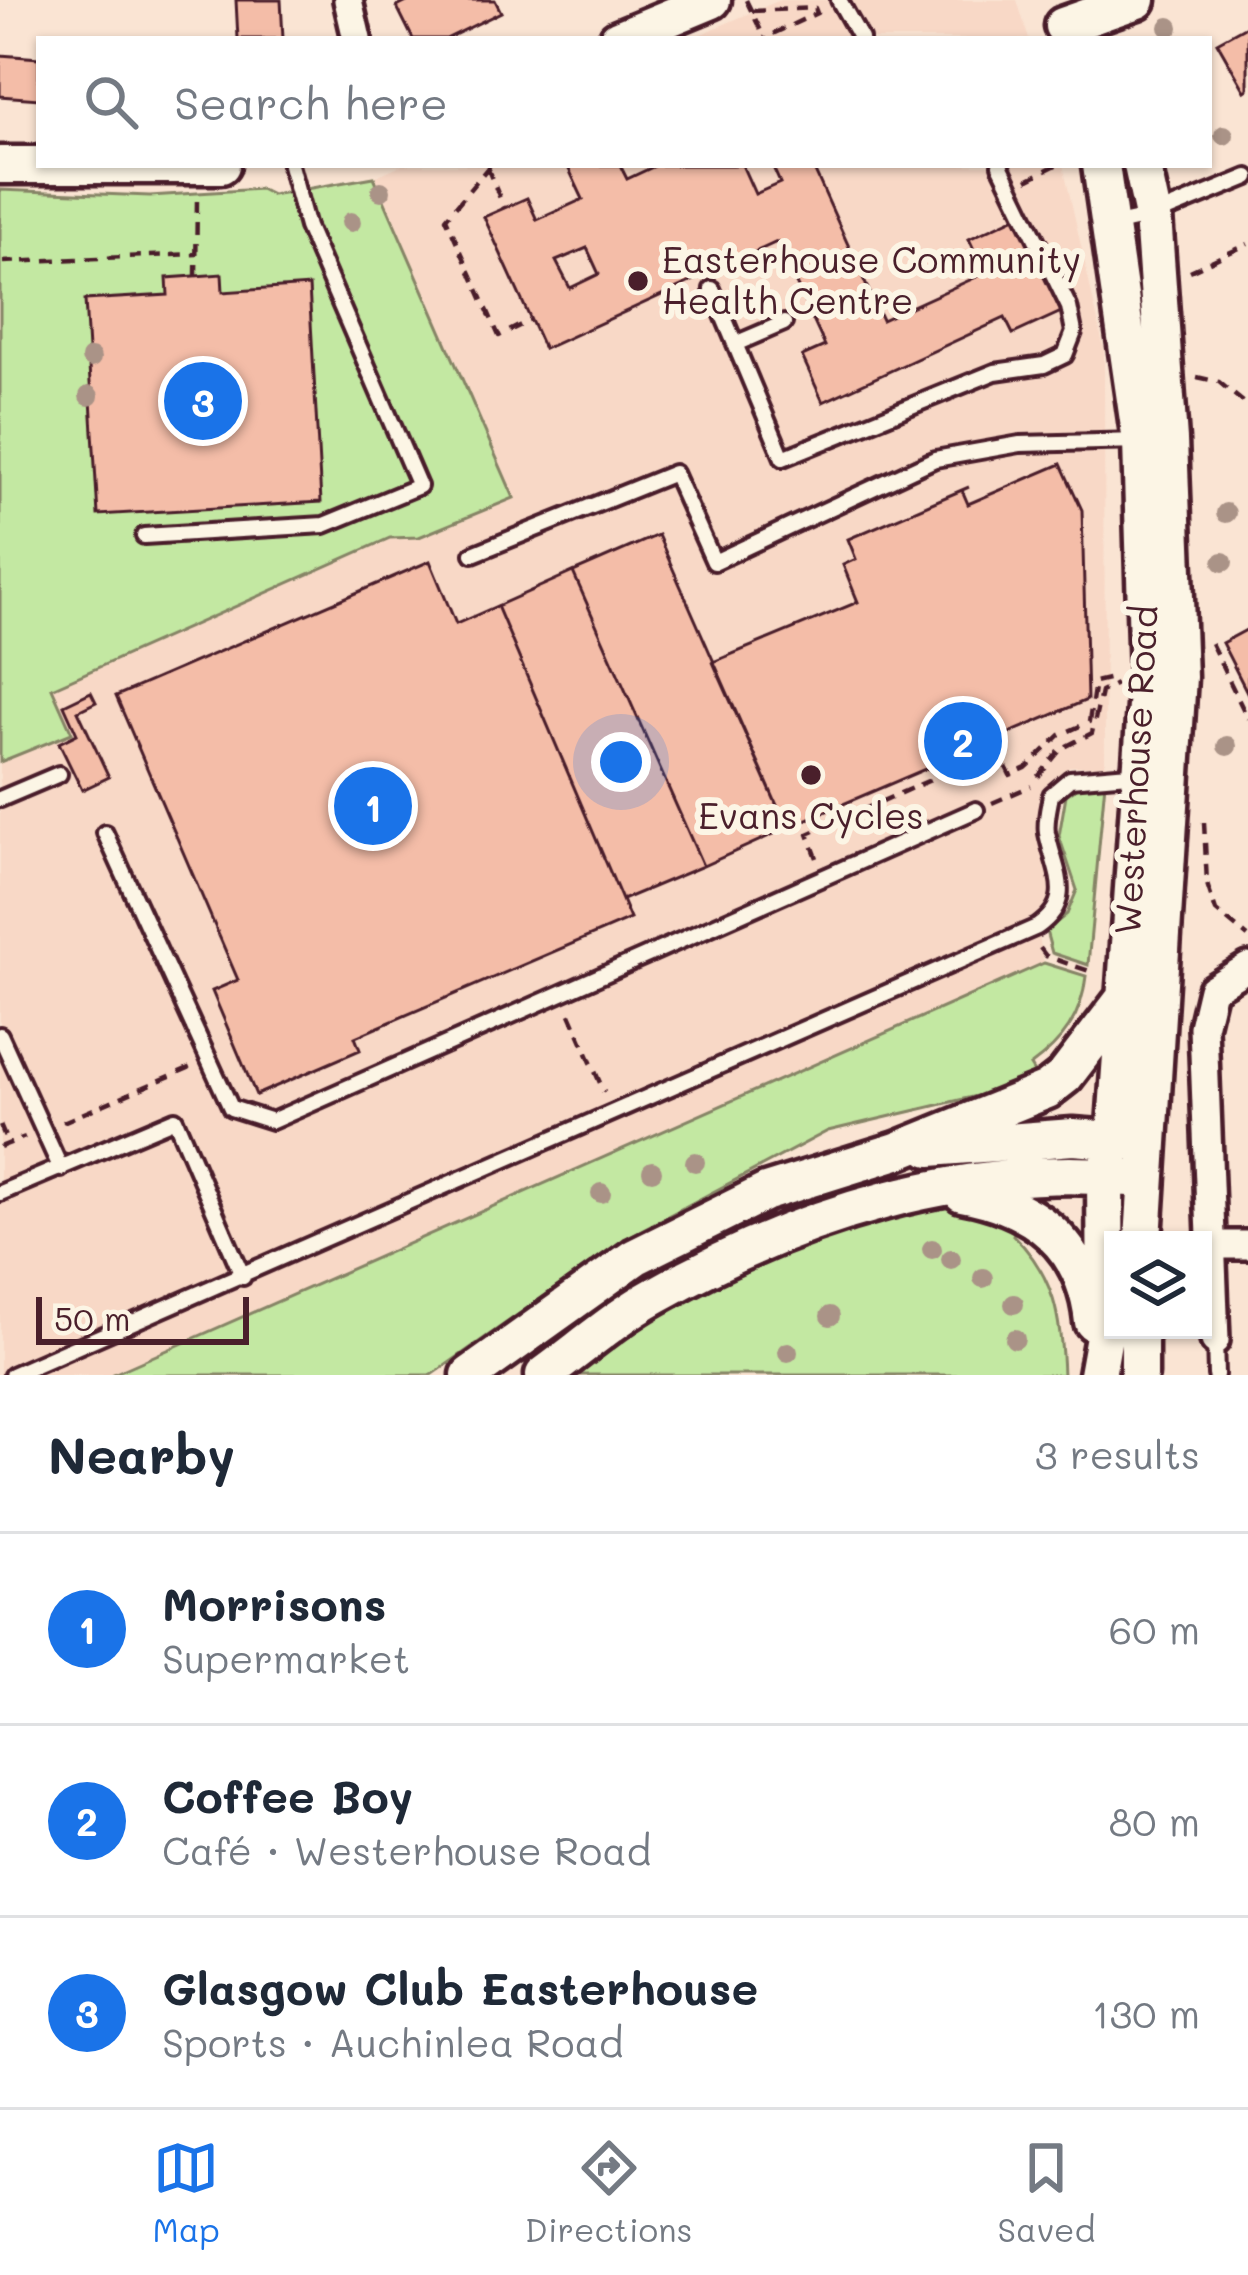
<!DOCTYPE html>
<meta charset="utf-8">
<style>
body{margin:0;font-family:Mali,sans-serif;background:#f2f2f3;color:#1f2937}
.controls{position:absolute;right:36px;bottom:36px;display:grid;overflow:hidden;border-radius:0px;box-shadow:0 3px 9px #0004}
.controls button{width:108px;height:108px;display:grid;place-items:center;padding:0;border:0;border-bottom:3px solid #e0e1e3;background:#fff;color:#1f2937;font:60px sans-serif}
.scale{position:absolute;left:36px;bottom:30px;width:213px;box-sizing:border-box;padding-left:12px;border:6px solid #4a1f2b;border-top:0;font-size:33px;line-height:42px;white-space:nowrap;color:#4a1f2b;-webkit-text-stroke:9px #fcf5e5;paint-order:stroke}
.you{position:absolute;left:621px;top:762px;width:42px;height:42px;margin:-30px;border:9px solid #fff;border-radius:50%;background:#1a73e8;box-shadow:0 0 0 18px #1a73e833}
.badge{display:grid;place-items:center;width:78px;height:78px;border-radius:50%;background:#1a73e8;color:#fff;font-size:39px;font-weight:700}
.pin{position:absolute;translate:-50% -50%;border:6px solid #fff;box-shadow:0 3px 12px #0006}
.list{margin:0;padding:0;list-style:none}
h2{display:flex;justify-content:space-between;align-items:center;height:156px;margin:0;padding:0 48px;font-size:51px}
h2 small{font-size:39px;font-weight:400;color:#747a83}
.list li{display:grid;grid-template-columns:78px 1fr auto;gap:36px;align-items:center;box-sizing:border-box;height:192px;padding:0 48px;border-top:3px solid #e0e1e3}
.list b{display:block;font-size:45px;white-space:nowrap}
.list p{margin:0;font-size:39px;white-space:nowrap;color:#747a83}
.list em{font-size:39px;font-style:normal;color:#747a83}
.icon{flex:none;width:66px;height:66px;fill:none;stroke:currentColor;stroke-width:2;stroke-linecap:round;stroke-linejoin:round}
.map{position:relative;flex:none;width:1248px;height:1375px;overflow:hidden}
.search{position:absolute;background:#fff;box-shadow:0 3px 9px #0004;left:36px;right:36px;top:36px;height:132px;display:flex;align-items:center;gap:30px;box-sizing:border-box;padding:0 42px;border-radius:0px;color:#747a83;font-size:45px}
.sheet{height:732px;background:#fff}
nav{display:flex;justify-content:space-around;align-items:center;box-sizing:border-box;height:168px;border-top:3px solid #e0e1e3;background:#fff;font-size:33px;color:#747a83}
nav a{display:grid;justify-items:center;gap:6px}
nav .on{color:#1a73e8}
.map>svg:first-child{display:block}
</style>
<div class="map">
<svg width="1248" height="1375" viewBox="0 0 1248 1375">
<rect width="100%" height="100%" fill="#fae4d3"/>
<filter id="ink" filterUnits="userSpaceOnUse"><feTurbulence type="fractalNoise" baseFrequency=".00833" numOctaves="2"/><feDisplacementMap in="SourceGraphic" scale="24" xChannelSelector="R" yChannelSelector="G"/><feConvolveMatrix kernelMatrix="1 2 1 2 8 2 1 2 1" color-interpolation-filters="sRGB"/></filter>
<g filter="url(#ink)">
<path fill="#f8d8c6" d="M780,0H1017L1029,39H690Z
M401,165H1063L1104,349L1105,766H1070L1051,785L1037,814L1052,884L1039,936L1044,963L111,1375H0V762L71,733L52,688L390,538L419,537L513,498L374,177Z"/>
<path fill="#c3e8a2" stroke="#868466" stroke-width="3" d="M374,177L514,498L419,537L390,538L52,688L72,733L0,762V190L150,196L260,189L272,195Z
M1105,782L1088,965L1052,953L1046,931L1067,914L1077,890L1059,836L1066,795L1081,785Z
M1044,963L1086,976C1082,1016 1063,1042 1030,1066L1037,1077L1023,1085L828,1131L630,1236L432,1375H111Z
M970,1204L1020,1223L1013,1235C1055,1276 1061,1318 1063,1375H573C692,1290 819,1209 970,1204Z"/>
<path fill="#f4bda8" stroke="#4a1f2b" stroke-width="3" fill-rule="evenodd" d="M236,0H281L283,39H238Z
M411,0H495L501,12L446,39H413L397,7Z
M1248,25V89L1245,91L1217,42Z
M0,55L39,58V99L0,96Z
M567,165H620L627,179L657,165H742L755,194L780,183L772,165H812L882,320L985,273L969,239L1018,216L1061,312L1013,334L1005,318L823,402L802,356L825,346L777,242L544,349L484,217L527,198L537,220L583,199ZM587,248L599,274L570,288L556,261Z
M222,274L223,292L309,286L321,502L98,515L85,300L168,295L167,278Z
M1061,464L1082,510L1087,700L787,828L713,662L858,602L843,565L856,559L848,539L969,487L962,490L968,504Z
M658,535L787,828L703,866L573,572Z
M430,561L456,624L497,606L630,919L355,1037L360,1050L256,1095L212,991L238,980L116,696Z
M573,572L703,866L622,900L497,606Z
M1248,629V694L1222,643Z
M91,692L96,702L78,711L109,777L82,790L59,743L77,734L64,705Z"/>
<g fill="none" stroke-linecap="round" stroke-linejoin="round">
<g stroke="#4a1f2b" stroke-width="22">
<path id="service" d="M839,0L861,39
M1112,225L1153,216L1248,177
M712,289L783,458L995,372L1044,365L1065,355L1074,332L1069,307L1000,165
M735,344L784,323
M144,536L324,525L419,486L307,227L290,165
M473,554L674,473L714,562L935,459L1020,444L1140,441
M0,799L59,774
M105,833L231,1108L272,1121L976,810
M0,1035L61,1169
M0,1193L175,1119L243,1277
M1215,1340L1216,1375
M12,1375L1037,927C1076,900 1055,873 1047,833C1045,821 1049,807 1051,795L1070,779L1141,773"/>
</g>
<g stroke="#4a1f2b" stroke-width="36">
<path id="minor" d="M348,0L357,39
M1214,1245H1248
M1215,1340L1203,1027L1212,989L1248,967"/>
</g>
<g stroke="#4a1f2b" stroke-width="45">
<path id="tertiary" d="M1063,26L1137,0
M618,39L712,0
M0,165H221
M1142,165L1153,216L1169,440L1178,677L1143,1240
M930,1148L1073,1137L1139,1142
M962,1193C1034,1206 1085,1244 1093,1322
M1139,1330V1375
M470,1375L635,1257L766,1192L897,1151L1047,1090L1065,1076L1124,999
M544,1375C580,1349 616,1317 656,1295C798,1215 965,1162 1130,1178
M1097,1375L1106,1325L1105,1175L1115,1140L1148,678L1141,441L1101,165"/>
</g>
<path stroke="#4a1f2b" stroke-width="4.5" stroke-dasharray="12 9" stroke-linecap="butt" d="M746,0L765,39
M752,11L815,8L817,13L764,38
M490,165L446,218L499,336L531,320
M487,167L504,208
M814,170L821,165
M1027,180L1056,165
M3,262L197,254
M1190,271L1248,244
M196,276L197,199
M1197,377L1219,382L1248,406
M1211,643L1248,719
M1038,777L1061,749L1092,733L1101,692L1116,684
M992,803L1031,786
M1204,822L1207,884L1216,911L1248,937
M817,858L808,834L998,750L1010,775L1026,768L1060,735L1089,722L1095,682L1116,677
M1040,948L1046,956L1092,972
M570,1014L604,1092
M63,1122L191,1067
M0,1125L8,1144
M0,1147L25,1137"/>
<use href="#service" stroke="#fcf5e5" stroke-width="14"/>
<use href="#minor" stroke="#fcf5e5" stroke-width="27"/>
<use href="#tertiary" stroke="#fcf5e5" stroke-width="36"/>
</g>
<g fill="#aa9387">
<circle cx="1169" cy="27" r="10"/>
<circle cx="1224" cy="135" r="10"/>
<circle cx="381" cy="191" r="10"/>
<circle cx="351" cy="222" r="10"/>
<circle cx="91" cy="358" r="10"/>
<circle cx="89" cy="396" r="10"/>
<circle cx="1226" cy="513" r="10"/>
<circle cx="1223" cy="562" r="10"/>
<circle cx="1227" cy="746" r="10"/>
<circle cx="695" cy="1162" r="10"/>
<circle cx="652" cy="1171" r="10"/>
<circle cx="601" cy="1193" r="10"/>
<circle cx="932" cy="1249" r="10"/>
<circle cx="951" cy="1259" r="10"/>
<circle cx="983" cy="1278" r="10"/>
<circle cx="1014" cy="1304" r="10"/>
<circle cx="830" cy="1316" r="10"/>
<circle cx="1015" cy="1339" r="10"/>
<circle cx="788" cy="1352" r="10"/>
</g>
</g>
<g fill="#4a1f2b" stroke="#fcf5e5" stroke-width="4.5">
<circle cx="638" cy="281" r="12"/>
<circle cx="811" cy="775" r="12"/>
</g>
<g text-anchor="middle" stroke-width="12" stroke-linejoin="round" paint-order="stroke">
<g font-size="36" fill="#4a1f2b" stroke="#fcf5e5" text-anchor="start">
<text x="662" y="273">Easterhouse Community<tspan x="662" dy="41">Health Centre</tspan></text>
<text x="811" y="829" text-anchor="middle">Evans Cycles</text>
</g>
<g font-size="36" fill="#4a1f2b" stroke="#fcf5e5">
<text transform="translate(1136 770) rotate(-87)" y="13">Westerhouse Road</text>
</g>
</g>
</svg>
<div class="controls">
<button><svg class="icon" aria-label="layers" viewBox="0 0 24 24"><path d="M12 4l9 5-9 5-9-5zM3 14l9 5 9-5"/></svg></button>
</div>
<div class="scale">50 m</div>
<div class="you"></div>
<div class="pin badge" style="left:373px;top:806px">1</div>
<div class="pin badge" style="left:963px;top:741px">2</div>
<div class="pin badge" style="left:203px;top:401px">3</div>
<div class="search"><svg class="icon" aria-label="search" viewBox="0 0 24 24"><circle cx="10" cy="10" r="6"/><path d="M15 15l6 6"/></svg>Search here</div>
</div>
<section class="sheet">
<h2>Nearby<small>3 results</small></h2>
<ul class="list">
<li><span class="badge">1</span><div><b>Morrisons</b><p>Supermarket</p></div><em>60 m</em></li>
<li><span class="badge">2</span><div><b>Coffee Boy</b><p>Café · Westerhouse Road</p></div><em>80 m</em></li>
<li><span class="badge">3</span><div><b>Glasgow Club Easterhouse</b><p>Sports · Auchinlea Road</p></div><em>130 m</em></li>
</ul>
</section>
<nav>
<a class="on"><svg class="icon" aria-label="map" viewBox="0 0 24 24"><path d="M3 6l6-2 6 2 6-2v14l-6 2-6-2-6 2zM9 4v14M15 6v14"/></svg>Map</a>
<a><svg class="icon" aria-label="directions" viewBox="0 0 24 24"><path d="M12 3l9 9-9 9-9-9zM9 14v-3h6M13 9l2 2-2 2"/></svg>Directions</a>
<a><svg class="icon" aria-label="saved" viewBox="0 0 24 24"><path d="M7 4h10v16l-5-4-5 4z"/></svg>Saved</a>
</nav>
